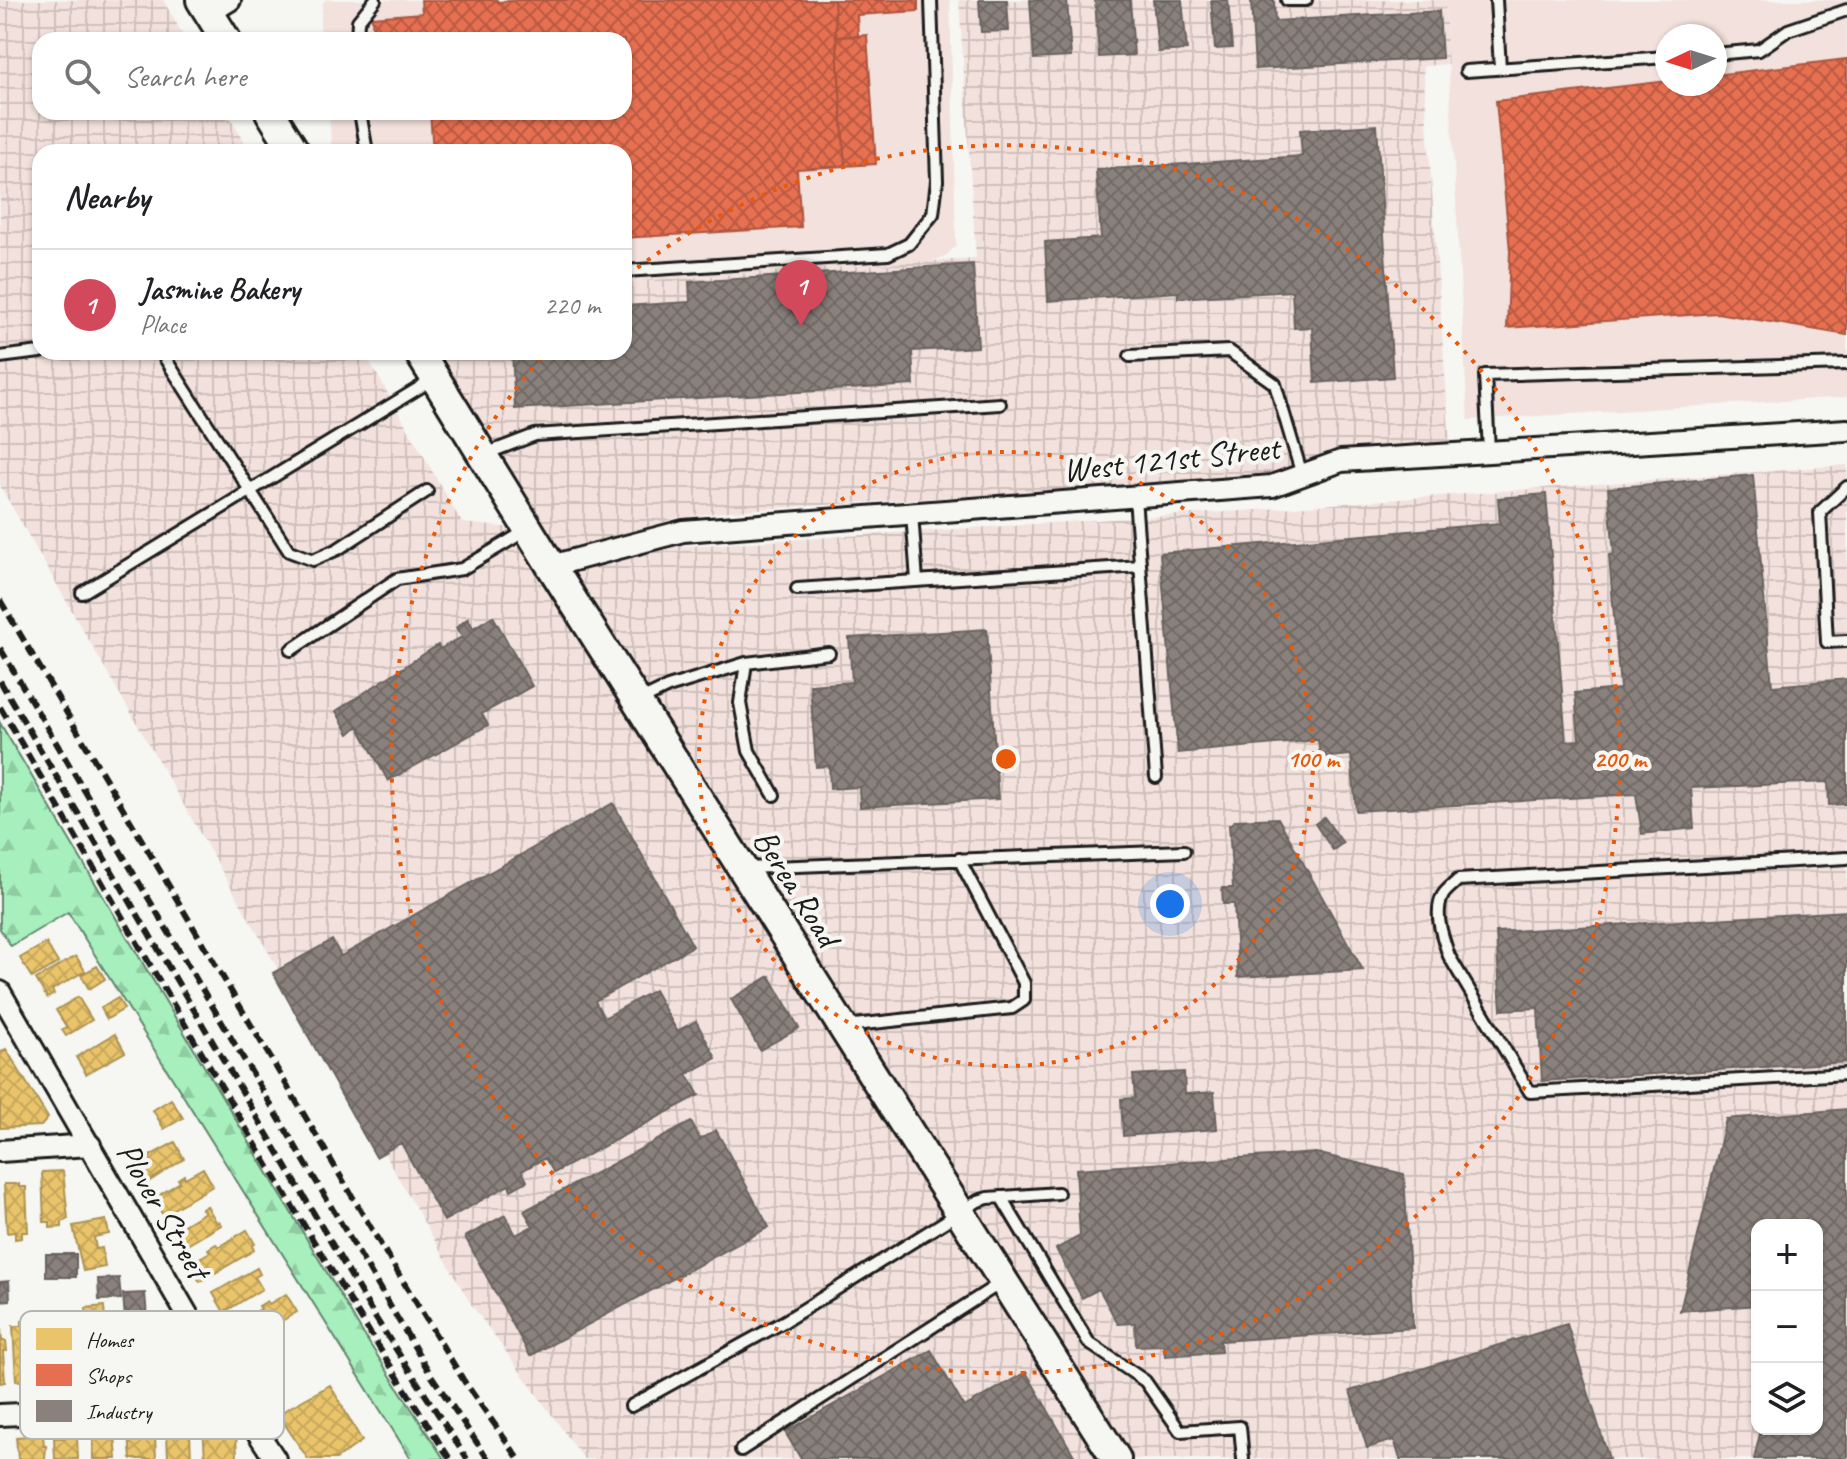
<!DOCTYPE html>
<meta charset="utf-8">
<style>
body{margin:0;font-family:Caveat,sans-serif;background:#f6f6f6;color:#202124}
.controls{position:absolute;right:24px;bottom:24px;display:grid;overflow:hidden;border-radius:16px;box-shadow:0 2px 6px #0004}
.controls button{width:72px;height:72px;display:grid;place-items:center;padding:0;border:0;border-bottom:2px solid #e0e0e0;background:#fff;color:#202124;font:40px sans-serif}
.compass{position:absolute;left:1655px;top:24px;width:72px;height:72px;border-radius:50%;background:#fff;box-shadow:0 2px 6px #0004;rotate:266deg}
.you{position:absolute;left:1170px;top:904px;width:28px;height:28px;margin:-20px;border:6px solid #fff;border-radius:50%;background:#1a73e8;box-shadow:0 0 0 12px #1a73e833}
.badge{display:grid;place-items:center;width:52px;height:52px;border-radius:50%;background:#d1495b;color:#fff;font-size:26px;font-weight:700}
.pin{position:absolute;translate:-50% -66px;filter:drop-shadow(0 2px 4px #0008)}
.pin::after{content:'';position:absolute;top:42px;width:28px;height:24px;background:inherit;clip-path:polygon(0 0,100% 0,50% 100%)}
.list{margin:0;padding:0;list-style:none}
h2{display:flex;justify-content:space-between;align-items:center;height:104px;margin:0;padding:0 32px;font-size:34px}
h2 small{font-size:26px;font-weight:400;color:#757577}
.list li{display:grid;grid-template-columns:52px 1fr auto;gap:24px;align-items:center;box-sizing:border-box;height:112px;padding:0 32px;border-top:2px solid #e0e0e0}
.list b{display:block;font-size:30px;white-space:nowrap}
.list p{margin:0;font-size:26px;white-space:nowrap;color:#757577}
.list em{font-size:26px;font-style:normal;color:#757577}
.icon{flex:none;width:44px;height:44px;fill:none;stroke:currentColor;stroke-width:2;stroke-linecap:round;stroke-linejoin:round}
.map{position:relative;flex:none;width:1847px;height:1459px;overflow:hidden}
.search{position:absolute;background:#fff;box-shadow:0 2px 6px #0004;left:32px;top:32px;width:600px;height:88px;display:flex;align-items:center;gap:20px;box-sizing:border-box;padding:0 28px;border-radius:24px;color:#757577;font-size:30px}
.panel{position:absolute;background:#fff;box-shadow:0 2px 6px #0004;left:32px;top:144px;width:600px;height:216px;border-radius:24px}
.map>svg:first-child{display:block}
</style>
<div class="map">
<svg width="1847" height="1459" viewBox="0 0 1847 1459">
<defs>
<pattern id="industrial-grid" width="8" height="8" patternUnits="userSpaceOnUse" patternTransform="scale(2)"><rect width="8" height="8" fill="#f2e1dc"/><path d="M0 4h8M4 0v8" fill="none" stroke="#cfc0bc"/></pattern>
<pattern id="forest-firs" width="22" height="20" patternUnits="userSpaceOnUse" patternTransform="scale(2)"><rect width="22" height="20" fill="#a7efbc"/><path d="M5 1l3.5 6h-7zM16 11l3.5 6h-7z" fill="#8fcca1"/></pattern>
<pattern id="homes-cross-hatch" width="8" height="8" patternUnits="userSpaceOnUse" patternTransform="scale(2)"><rect width="8" height="8" fill="#e9c46a"/><path d="M0 0l8 8M0 8l8-8" fill="none" stroke="#c7a85b"/></pattern>
<pattern id="shops-cross-hatch" width="8" height="8" patternUnits="userSpaceOnUse" patternTransform="scale(2)"><rect width="8" height="8" fill="#e76f51"/><path d="M0 0l8 8M0 8l8-8" fill="none" stroke="#ba5a42"/></pattern>
<pattern id="industry-cross-hatch" width="8" height="8" patternUnits="userSpaceOnUse" patternTransform="scale(2)"><rect width="8" height="8" fill="#8a817c"/><path d="M0 0l8 8M0 8l8-8" fill="none" stroke="#706965"/></pattern>
</defs>
<rect width="100%" height="100%" fill="#f6f6f2"/>
<filter id="ink" filterUnits="userSpaceOnUse"><feTurbulence type="fractalNoise" baseFrequency=".0125" numOctaves="2"/><feDisplacementMap in="SourceGraphic" scale="16" xChannelSelector="R" yChannelSelector="G"/><feConvolveMatrix kernelMatrix="1 2 1 2 8 2 1 2 1" color-interpolation-filters="sRGB"/></filter>
<g filter="url(#ink)">
<path fill="#f2e1dc" fill-rule="evenodd" d="M326,0H950L956,245L947,255L931,262L624,282V152H332L329,112H624V40H322L320,24L323,3Z
M1445,0H1847V397L1468,420ZM1667,36H1715V84H1667Z"/>
<path fill="url(#industrial-grid)" fill-rule="evenodd" d="M0,0H163L186,40H40V112H227L250,152H40V352H364L462,523L534,530L425,352H624V282L976,258L959,0H1445L1448,64L1423,66L1450,445L1341,451L1267,477L730,511L676,518L616,538L688,546L1242,511L1847,465V1459H584L471,1304L0,486ZM1757,1225H1817V1429H1757Z"/>
<path fill="url(#forest-firs)" stroke="#62866c" stroke-width="2" d="M0,723L364,1335L444,1459H411L68,912L11,946L0,929Z"/>
<path fill="url(#homes-cross-hatch)" stroke="#ac9253" stroke-width="2" d="M46,943L58,963L32,978L20,958Z
M76,956L85,971L52,990L54,994L47,998L36,979Z
M97,966L105,979L89,989L81,975Z
M78,997L92,1020L66,1036L62,1030L67,1028L56,1010Z
M118,998L124,1009L107,1019L101,1008Z
M115,1034L125,1052L86,1074L76,1057Z
M6,1049L48,1118L41,1126L0,1128V1053Z
M171,1099L183,1118L164,1129L153,1110Z
M175,1142L184,1159L148,1182L137,1163Z
M203,1168L213,1186L163,1215L153,1199L180,1182L178,1179L184,1175L185,1178Z
M63,1171L68,1219L62,1222V1227L50,1228V1222H44L42,1172Z
M4,1184H19V1187H26L28,1232H22V1238L15,1239V1232L7,1233Z
M207,1206L217,1223L219,1221L221,1225L182,1248L172,1232L205,1212L202,1209Z
M106,1220L109,1234L94,1237L96,1249L102,1248L105,1267L83,1271L73,1226Z
M247,1230L255,1244L252,1246L254,1250L200,1282L189,1264L210,1252L208,1249L216,1244L219,1247Z
M257,1268L260,1274L255,1277L262,1289L224,1312L213,1293Z
M286,1294L297,1312L243,1344L232,1325L261,1309L259,1306L267,1301L269,1304Z
M104,1306L105,1321H108V1326H113L115,1366L91,1368L86,1308Z
M0,1318L2,1341H6L7,1351H3L5,1382L0,1383Z
M22,1321H30V1325H37L40,1380L16,1381L13,1326H22Z
M330,1385L362,1441L336,1459H308L278,1414Z
M230,1423L236,1433L237,1459H205L203,1424Z
M190,1432L191,1459H168L167,1434Z
M43,1435L44,1446H46L45,1459H18L16,1437Z
M115,1435L117,1459H93V1437Z
M155,1435L156,1459H131L129,1436Z
M77,1437L78,1459H55L54,1438Z"/>
<path fill="url(#shops-cross-hatch)" stroke="#aa5641" stroke-width="2" d="M421,0H497L498,2L519,0H834L845,166L797,169L801,227L624,238V152H433L430,112H624V40H373L372,17L422,13Z
M834,0H918V11L857,15L858,36L836,37Z
M867,35L876,164L845,166L836,37Z
M1847,59V335L1717,313L1507,328L1510,251L1496,101L1667,81V84H1715V75Z"/>
<path fill="url(#industry-cross-hatch)" stroke="#69635f" stroke-width="2" d="M979,0H1007L1009,31L981,32Z
M1030,0H1067L1071,57L1034,59Z
M1095,0H1130L1134,55L1099,57Z
M1153,0H1182L1187,50L1158,52Z
M1211,0H1228L1232,48L1215,49Z
M1251,0H1274L1275,21L1439,11L1442,58L1255,69Z
M1377,125L1393,377L1315,383L1312,327L1294,328L1292,291L1178,298V292L1048,301L1045,242L1101,238L1096,170L1302,156L1300,130Z
M973,264L978,347L912,351L914,385L515,409L512,352H624V306L690,302L689,282Z
M1753,475L1772,686L1847,679V804L1829,805L1828,782L1691,788L1694,828L1642,834L1636,794L1356,811L1351,755L1320,758L1318,740L1178,753L1160,553L1500,523L1498,498L1546,494L1566,741L1579,740L1575,693L1620,689L1609,555L1614,554L1608,488Z
M493,616L532,686L482,714L488,725L388,781L358,726L349,734L336,711L438,645L440,649L462,637L456,628L468,618L473,628Z
M987,629L998,799L860,807L859,787L830,789L829,766L816,767L810,685L852,682L849,638Z
M613,803L693,946L595,1001L604,1018L654,990L677,1031L696,1021L716,1058L687,1074L699,1095L554,1173L545,1158L522,1171L527,1181L511,1190L509,1185L444,1221L401,1143L376,1157L273,973L332,940L341,956Z
M1324,817L1343,843L1333,850L1315,824Z
M1278,818L1363,970L1238,977L1234,904H1223L1222,888H1233L1229,825L1236,820Z
M1847,911V1062L1542,1081L1538,1008L1501,1010L1496,932Z
M770,976L799,1028L760,1050L731,999Z
M1184,1072L1185,1094L1214,1092L1217,1129L1123,1136L1121,1099L1135,1098L1133,1075Z
M1847,1109V1459H1754L1761,1429H1817V1225H1757V1305L1680,1311L1726,1119Z
M691,1122L700,1139L716,1130L769,1227L530,1356L465,1237L505,1215L516,1235L533,1226L524,1211Z
M1316,1153L1404,1174L1413,1328L1220,1341L1221,1352L1165,1356L1164,1345L1136,1346L1135,1323L1118,1324L1099,1289L1082,1298L1056,1249L1080,1236L1076,1169Z
M46,1254H76V1277H46Z
M119,1278L121,1299L99,1300L98,1279Z
M9,1281L10,1300L0,1301V1282Z
M145,1293L147,1317L125,1319L123,1294Z
M1567,1324L1609,1459H1400L1394,1440L1367,1448L1350,1391Z
M931,1350L964,1407L1026,1372L1076,1459H801L785,1432Z"/>
<g fill="none" stroke-linecap="round" stroke-linejoin="round">
<g stroke="#1c1c1c" stroke-width="16">
<path id="service" d="M1287,0H1306
M1496,0L1500,68
M357,40L358,21L375,0
M1715,54L1759,50L1788,30L1847,10
M1466,71L1667,57
M360,112L367,152
M624,271L888,254L909,244L933,214L937,181L931,0
M161,352L289,551L313,560L338,549L427,491
M1130,356L1229,351L1275,384L1302,475
M0,357L40,352
M1489,451L1485,375L1847,364
M485,454L535,435L1000,404
M1847,487L1820,512L1827,642L1847,641
M1135,497L1156,777
M912,513L917,581
M797,589L1140,566
M82,593L432,380
M291,650L397,579L462,569L527,530
M746,663L740,703L749,751L774,795
M639,701L668,687L746,663L829,653
M1847,858L1458,880C1453,885 1446,890 1443,895C1433,913 1443,938 1449,956L1530,1092L1847,1074
M745,868L1184,851
M845,1026L1012,1008L1024,1000V983L959,859
M1001,1197L1089,1343L1145,1381L1180,1431L1240,1427L1243,1459
M631,1406L785,1321L978,1201L988,1198L1058,1193
M741,1450L1002,1282"/>
</g>
<g stroke="#1c1c1c" stroke-width="26">
<path id="minor" d="M209,13L230,0
M551,566L683,531L1272,486L1341,461L1847,430
M0,992L239,1404L275,1459
M0,1151L90,1145
M0,1415L239,1404"/>
</g>
<g stroke="#1c1c1c" stroke-width="34">
<path id="secondary" d="M201,0L226,40
M270,112L295,152
M419,352L551,566L1116,1459"/>
</g>
<use href="#service" stroke="#f6f6f2" stroke-width="10"/>
<use href="#minor" stroke="#f6f6f2" stroke-width="20"/>
<use href="#secondary" stroke="#f6f6f2" stroke-width="28"/>
<path stroke="#1c1c1c" stroke-width="6" stroke-dasharray="12 6" stroke-linecap="butt" d="M0,600L387,1255L464,1381L519,1459
M0,648L431,1375L488,1459
M0,681L375,1317L467,1459
M0,707C148,959 291,1214 450,1459"/>
</g>
</g>
<g fill="none" stroke="#e8590c" stroke-width="4" stroke-dasharray="4 8">
<circle cx="1006" cy="759" r="307"/>
<path d="M628 275A614 614 0 1 1 546 352"/>
</g>
<g text-anchor="middle" stroke-width="8" stroke-linejoin="round" paint-order="stroke">
<g font-size="34" fill="#1c1c1c" stroke="#f6f6f2">
<text transform="translate(1171 458) rotate(-6)" y="12">West 121st Street</text>
<text transform="translate(797 887) rotate(58)" y="12">Berea Road</text>
<text transform="translate(164 1210) rotate(60)" y="12">Plover Street</text>
</g>
</g>
<rect x="20" y="1311" width="264" height="128" rx="12" fill="#f6f6f2" stroke="#b5b5b2" stroke-width="2"/>
<rect x="36" y="1328" width="36" height="22" fill="#e9c46a"/>
<rect x="36" y="1364" width="36" height="22" fill="#e76f51"/>
<rect x="36" y="1400" width="36" height="22" fill="#8a817c"/>
<g font-size="22" fill="#1c1c1c">
<text x="86" y="1347">Homes</text>
<text x="86" y="1383">Shops</text>
<text x="86" y="1419">Industry</text>
</g>
<circle cx="1006" cy="759" r="12" fill="#e8590c" stroke="#f6f6f2" stroke-width="4"/>
<g font-size="24" text-anchor="middle" font-weight="bold" fill="#e8590c" stroke="#f6f6f2" stroke-width="8" stroke-linejoin="round" paint-order="stroke">
<text x="1313" y="767">100 m</text>
<text x="1620" y="767">200 m</text>
</g>
</svg>
<div class="controls">
<button>+</button>
<button>−</button>
<button><svg class="icon" aria-label="layers" viewBox="0 0 24 24"><path d="M12 4l9 5-9 5-9-5zM3 14l9 5 9-5"/></svg></button>
</div>
<svg class="compass" viewBox="-18 -18 36 36"><path d="M0-13l5 13h-10z" fill="#e53935"/><path d="M0 13l5-13h-10z" fill="#757577"/></svg>
<div class="you"></div>
<div class="pin badge" style="left:801px;top:326px">1</div>
<div class="search"><svg class="icon" aria-label="search" viewBox="0 0 24 24"><circle cx="10" cy="10" r="6"/><path d="M15 15l6 6"/></svg>Search here</div>
<section class="panel">
<h2>Nearby<small></small></h2>
<ul class="list">
<li><span class="badge">1</span><div><b>Jasmine Bakery</b><p>Place</p></div><em>220 m</em></li>
</ul>
</section>
</div>
